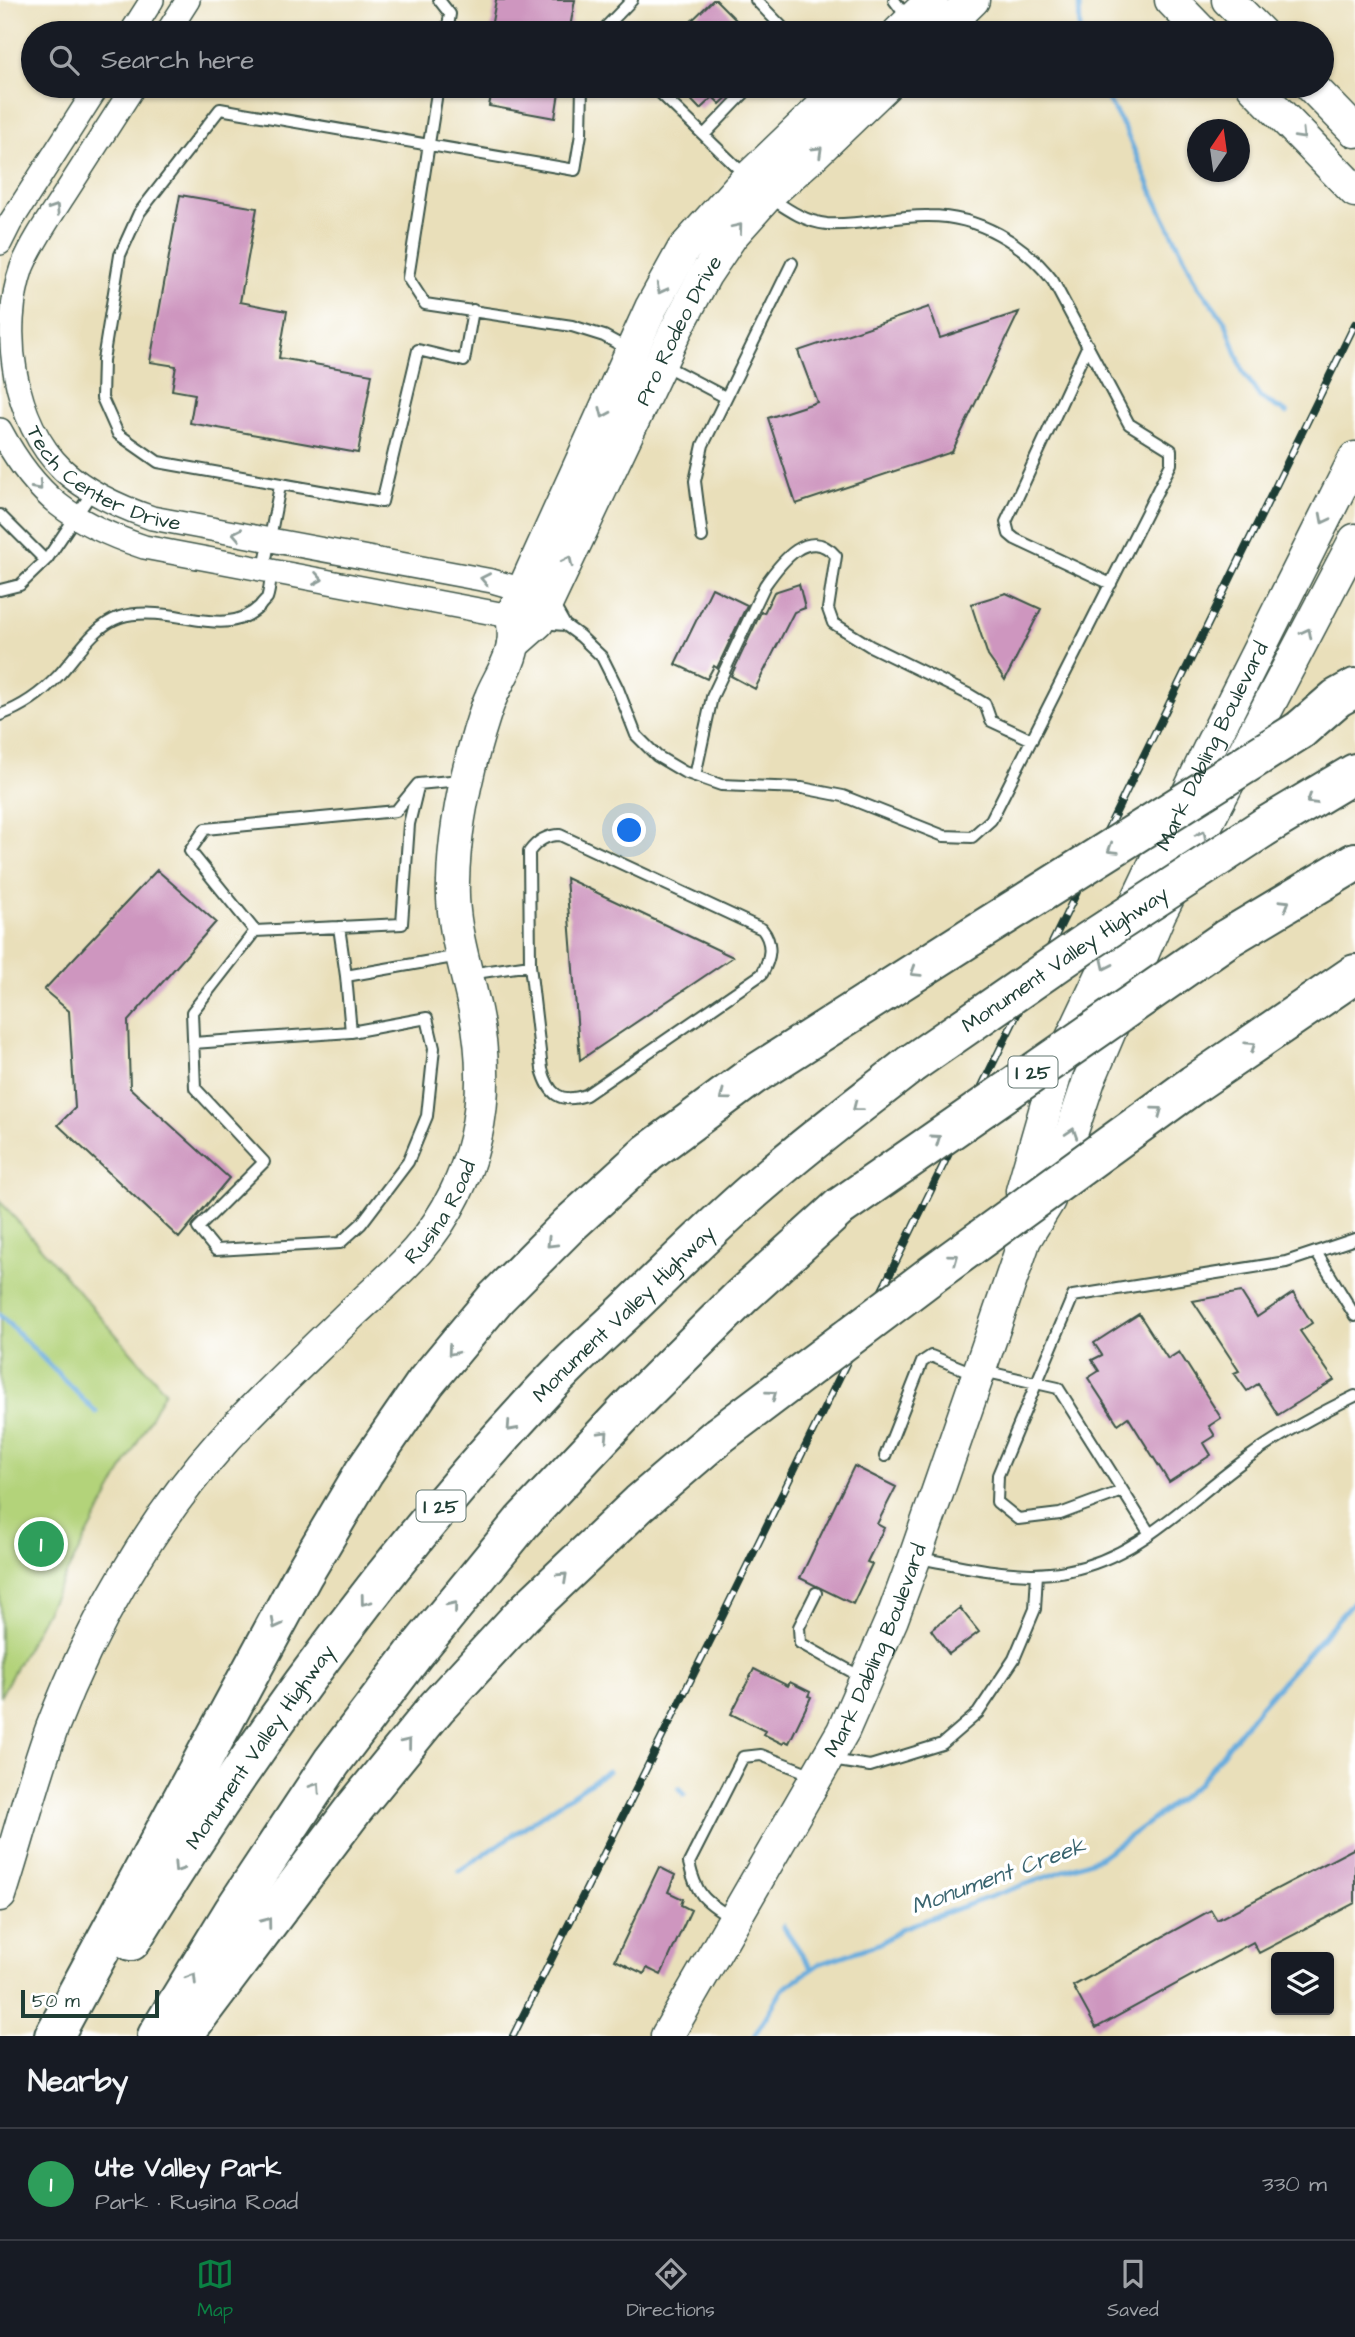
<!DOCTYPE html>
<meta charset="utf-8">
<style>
body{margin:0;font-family:"Architects Daughter",sans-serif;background:#20242c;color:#f1f3f6}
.controls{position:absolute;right:21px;bottom:21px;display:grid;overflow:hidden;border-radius:7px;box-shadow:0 2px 5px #0004}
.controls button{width:63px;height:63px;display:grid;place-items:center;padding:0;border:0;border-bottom:2px solid #363941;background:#171b24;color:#f1f3f6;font:35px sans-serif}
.compass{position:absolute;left:1187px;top:119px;width:63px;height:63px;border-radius:50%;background:#171b24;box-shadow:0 2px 5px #0004;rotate:13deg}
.scale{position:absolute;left:21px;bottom:18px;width:138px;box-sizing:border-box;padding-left:7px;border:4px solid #1f3d34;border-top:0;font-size:19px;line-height:24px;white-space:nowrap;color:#1f3d34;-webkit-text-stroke:5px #fff;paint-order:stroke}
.you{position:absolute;left:630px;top:831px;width:24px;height:24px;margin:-18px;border:5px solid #fff;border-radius:50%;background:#1a73e8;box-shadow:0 0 0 10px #1a73e833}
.badge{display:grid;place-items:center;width:46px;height:46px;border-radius:50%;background:#0b8043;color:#fff;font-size:23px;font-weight:700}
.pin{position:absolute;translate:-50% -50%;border:4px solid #fff;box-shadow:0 2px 7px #0006}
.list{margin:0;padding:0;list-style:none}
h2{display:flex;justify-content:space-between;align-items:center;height:91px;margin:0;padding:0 28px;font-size:30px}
h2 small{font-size:23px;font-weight:400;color:#9ea1a6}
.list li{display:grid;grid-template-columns:46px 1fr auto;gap:21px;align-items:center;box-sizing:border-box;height:112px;padding:0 28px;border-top:2px solid #363941}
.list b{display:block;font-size:26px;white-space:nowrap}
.list p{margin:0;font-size:23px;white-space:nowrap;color:#9ea1a6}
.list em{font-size:23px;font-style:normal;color:#9ea1a6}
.icon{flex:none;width:38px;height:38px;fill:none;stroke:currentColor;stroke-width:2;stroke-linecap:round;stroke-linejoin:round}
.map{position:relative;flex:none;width:1355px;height:2036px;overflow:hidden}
.search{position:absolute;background:#171b24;box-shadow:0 2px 5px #0004;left:21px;right:21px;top:21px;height:77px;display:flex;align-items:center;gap:18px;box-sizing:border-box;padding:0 24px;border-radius:38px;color:#9ea1a6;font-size:26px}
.sheet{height:203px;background:#171b24}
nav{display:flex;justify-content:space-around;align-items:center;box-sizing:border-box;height:98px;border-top:2px solid #363941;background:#171b24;font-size:19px;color:#9ea1a6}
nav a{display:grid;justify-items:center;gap:4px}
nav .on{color:#0b8043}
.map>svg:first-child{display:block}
</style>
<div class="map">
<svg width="1355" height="2036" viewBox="0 0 1355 2036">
<rect width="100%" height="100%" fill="#fff"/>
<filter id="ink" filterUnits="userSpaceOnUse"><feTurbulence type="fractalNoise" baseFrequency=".0143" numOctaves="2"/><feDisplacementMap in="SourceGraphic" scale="14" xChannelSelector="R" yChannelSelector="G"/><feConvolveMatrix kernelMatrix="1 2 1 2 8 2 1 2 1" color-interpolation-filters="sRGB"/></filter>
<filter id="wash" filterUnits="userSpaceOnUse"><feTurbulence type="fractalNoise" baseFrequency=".00686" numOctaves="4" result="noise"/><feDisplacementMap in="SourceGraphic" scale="28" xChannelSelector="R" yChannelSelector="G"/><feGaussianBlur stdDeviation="1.57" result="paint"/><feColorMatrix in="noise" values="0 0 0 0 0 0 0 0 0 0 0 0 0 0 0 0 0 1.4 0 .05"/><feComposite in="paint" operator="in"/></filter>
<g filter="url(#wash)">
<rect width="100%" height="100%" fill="#e9dfba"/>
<path fill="#b3d37a" stroke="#698857" stroke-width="2" d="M0,1201L165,1391L0,1697Z"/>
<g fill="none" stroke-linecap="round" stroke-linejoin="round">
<path stroke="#68acdd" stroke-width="5" d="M1079,0L1080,33
M1100,86L1125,129L1154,196L1198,285L1226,323L1243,372L1260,397L1287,413
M0,1315L96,1412
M679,1788L684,1794
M459,1871L608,1771
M783,1926L812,1969
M754,2036L783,1989L819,1964L881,1943L900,1929L1099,1858L1148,1823L1198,1784L1258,1709L1355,1600"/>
</g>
<g id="blocks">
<path fill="#ce96bf" d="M496,0H575L569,33H490Z
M713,0H716L749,33H679Z
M493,86H560L555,118L489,106Z
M678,86H739L720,104L713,97L700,109Z
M180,195L257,208L240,302L287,311L279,358L372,374L358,453L190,423L195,394L172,390L176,366L150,362Z
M929,307L940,338L1019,312L952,452L796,504L768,418L817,402L798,351Z
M799,584L805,608L794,612L755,689L731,676L761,612L764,613L774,592Z
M712,588L747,605L717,668L714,666L707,679L675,664Z
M1006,593L1041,609L1005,680L988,656L971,604Z
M157,870L216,922L128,1021L130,1088L229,1178L179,1238L58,1125L75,1108L69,1011L44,990Z
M566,878L733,957L580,1060Z
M1241,1292L1257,1317L1293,1293L1312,1323L1300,1331L1334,1380L1278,1415L1258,1384L1247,1391L1234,1373L1239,1371L1193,1301Z
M1139,1314L1168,1359L1179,1352L1221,1418L1209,1426L1215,1436L1204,1443L1211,1455L1169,1482L1128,1417L1118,1424L1088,1378L1099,1371L1092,1360L1102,1355L1094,1343Z
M854,1466L896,1487L877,1524L884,1528L867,1562L872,1564L853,1604L800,1578Z
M960,1608L979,1632L949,1654L931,1630Z
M754,1669L788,1686L790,1682L810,1692L808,1696L811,1697L789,1743L785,1741L783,1744L763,1734L765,1731L731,1714Z
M1355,1848V1903L1259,1953L1253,1942L1096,2028L1073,1986L1211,1910L1217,1920Z
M659,1867L675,1875L668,1892L683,1899L681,1905L691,1910L661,1975L647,1968L644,1974L615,1960Z"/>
</g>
</g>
<g filter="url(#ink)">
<use href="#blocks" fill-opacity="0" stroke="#3d5548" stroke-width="2"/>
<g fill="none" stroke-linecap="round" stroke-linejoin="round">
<g stroke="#3d5548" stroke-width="14">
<path id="lane" d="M439,0L450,14L447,33
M756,0L785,30L784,33
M894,0L908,19
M600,33L632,0
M438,86L408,278L425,304L572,326L604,336L628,349
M653,86L747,177
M704,135L751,86
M473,310L464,361L418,350L382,502L158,462L118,434L102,398L103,360L120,255L139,213L220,109L575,170L581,134L582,86
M1088,345L1006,522L1009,534L1015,539L1111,584
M662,364L725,397
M0,515L45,560
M702,537L695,481L703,445L792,263
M264,569L280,486
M0,590L20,585L47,559L93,491
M540,623L565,625L552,602
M565,625L580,636L602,657L618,689L636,735L657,756L684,772L721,785L802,788L843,796L944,836L972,837L991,820L1171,464V450L1129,424L1053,281C1024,243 979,216 929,216C895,215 861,226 827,224C805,222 787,209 769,197
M0,715C22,707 42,693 58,676C76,657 93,626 120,617C135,612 152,613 168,615C200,619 234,632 260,606C261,604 266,599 267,598C270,590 270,579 272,571
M695,776L712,697L765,585C781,562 809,525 836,556L828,609L833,623L870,646L970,695L985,704L991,721L1032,740
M339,927L346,976
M255,931L402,924L409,824L418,787
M459,956L346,976L351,1032L427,1018L434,1048L427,1116L408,1162L361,1224L340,1243L216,1250L198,1228L264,1162L195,1088L192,1012L255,931L190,851L205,829L396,811L418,784L461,780
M469,974L530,965L529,852C537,841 546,835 560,835L762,929C774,944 770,959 762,974L586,1095C559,1104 549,1094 542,1069L530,965
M193,1043L351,1032
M1316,1252L1355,1316
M983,1371L1058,1388L1150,1534
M885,1456L922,1362L931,1356L976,1374
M1122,1491L1060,1514L1018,1519L997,1502L998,1475L1073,1296L1286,1262L1355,1239
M918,1558C966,1566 1017,1580 1066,1571C1141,1557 1189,1499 1249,1457C1282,1433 1318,1414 1355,1396
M816,1593L799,1627L800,1643L863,1678
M831,1760L870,1766L942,1744L978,1713L1014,1659L1035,1609L1037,1574
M731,1917C704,1901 696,1894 689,1863L743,1757L761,1755L816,1776"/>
</g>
<g stroke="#3d5548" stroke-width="26">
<g id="street">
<path d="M131,33L152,0"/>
<path d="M167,33L188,0"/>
<path id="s1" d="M134,86C112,120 90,155 68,189C52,214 34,239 22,267C0,330 13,422 63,470C88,493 120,507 152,518L492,581L537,594"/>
<path d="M0,243L10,223L98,86"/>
<path d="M0,430C36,497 72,523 144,547L526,619"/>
</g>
</g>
<g stroke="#3d5548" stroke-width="35">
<g id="secondary">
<path d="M1171,0L1203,33"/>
<path d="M1228,0L1261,33"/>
<path d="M898,33L932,0"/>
<path d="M939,33L973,0"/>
<path d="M1253,86L1355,191"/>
<path d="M1311,86L1355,131"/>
<path id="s2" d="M513,644L538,622L677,328L705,275L732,235L767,196L810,158L885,86"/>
<path id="s3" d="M1024,1226L1022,1191L1057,1069L1211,745L1355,458"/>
<path id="s4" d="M0,1895C18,1840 32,1783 52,1728C91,1626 149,1524 222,1442C263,1397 308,1356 351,1314C394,1274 428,1249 455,1194C484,1136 488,1073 475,1010C466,967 451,926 453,882C454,832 465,779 479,732C483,720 486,708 491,697C498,680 511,662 513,644C515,635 513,624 512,615L651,308L683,250L743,183L844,86"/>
<path id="s5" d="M667,2036L843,1731L892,1619L915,1557L1025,1239L1049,1200L1089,1080L1160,913L1355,540"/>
</g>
</g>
<g stroke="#3d5548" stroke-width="42">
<g id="highway">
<path d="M1300,730L1337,698L1355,688"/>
<path d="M1266,826L1355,773"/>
<path d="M1226,939L1355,862"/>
<path d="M1194,1084L1355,974"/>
<path id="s6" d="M131,1941C252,1744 389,1555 547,1387C571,1361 598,1337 624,1313C671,1268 717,1221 767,1179C813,1139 863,1102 911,1064"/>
<path d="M188,2029L353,1810L437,1707L522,1615L640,1503L718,1436"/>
<path d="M54,2036L303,1575L364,1472L426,1382L496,1298L569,1225L648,1153L752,1076L972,936"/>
<path d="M157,2036L234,1910L332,1762L414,1654L522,1522L635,1402L742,1296L840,1207"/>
</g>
</g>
<use href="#lane" stroke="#fff" stroke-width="10"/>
<use href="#street" stroke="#fff" stroke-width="23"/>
<use href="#secondary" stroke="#fff" stroke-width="32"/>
<use href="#highway" stroke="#fff" stroke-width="38"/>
<g stroke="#1f3d34" stroke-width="8">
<path id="rail" d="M513,2036L724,1613L1355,324"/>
</g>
<use href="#rail" stroke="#fff" stroke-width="5" stroke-dasharray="16" stroke-linecap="butt"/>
<g stroke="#3d5548" stroke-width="42" stroke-linecap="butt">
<g id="highway-bridge">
<path d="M972,936L1300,730"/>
<path id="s7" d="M911,1064L1089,941L1266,826"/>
<path d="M840,1207L1226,939"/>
<path d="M718,1436L934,1273L1194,1084"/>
</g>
</g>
<use href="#highway-bridge" stroke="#fff" stroke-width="38"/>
</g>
<defs><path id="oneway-chevron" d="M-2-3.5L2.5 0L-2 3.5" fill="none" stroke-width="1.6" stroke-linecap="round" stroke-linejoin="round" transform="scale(1.75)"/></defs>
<g stroke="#8f9e9a">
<use href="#oneway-chevron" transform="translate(1301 135) rotate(46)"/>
<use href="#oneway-chevron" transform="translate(818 151) rotate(-44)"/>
<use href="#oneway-chevron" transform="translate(55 209) rotate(-57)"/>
<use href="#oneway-chevron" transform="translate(738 228) rotate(-50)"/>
<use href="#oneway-chevron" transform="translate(661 289) rotate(118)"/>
<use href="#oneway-chevron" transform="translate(604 413) rotate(114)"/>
<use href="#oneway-chevron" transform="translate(38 486) rotate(48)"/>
<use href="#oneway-chevron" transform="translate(1324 519) rotate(117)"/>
<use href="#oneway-chevron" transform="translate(237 534) rotate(-169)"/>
<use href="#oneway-chevron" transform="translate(568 561) rotate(-65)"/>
<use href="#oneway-chevron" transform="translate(318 579) rotate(10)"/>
<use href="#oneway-chevron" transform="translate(485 579) rotate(-169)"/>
<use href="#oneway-chevron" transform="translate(1307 633) rotate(-63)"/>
<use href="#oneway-chevron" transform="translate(1311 800) rotate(149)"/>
<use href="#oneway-chevron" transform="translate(1202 835) rotate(-62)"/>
<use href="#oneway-chevron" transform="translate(1112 849) rotate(148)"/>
<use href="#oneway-chevron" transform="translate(1285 904) rotate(-31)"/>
<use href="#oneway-chevron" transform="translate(1106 965) rotate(115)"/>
<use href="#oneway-chevron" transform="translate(915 972) rotate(148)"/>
<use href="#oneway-chevron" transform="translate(1251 1046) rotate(-34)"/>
<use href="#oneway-chevron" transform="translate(724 1096) rotate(143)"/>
<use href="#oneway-chevron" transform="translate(857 1107) rotate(142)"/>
<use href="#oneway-chevron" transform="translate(1158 1111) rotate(-36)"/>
<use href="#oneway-chevron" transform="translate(1072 1133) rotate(-72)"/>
<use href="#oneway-chevron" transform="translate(936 1139) rotate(-35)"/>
<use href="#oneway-chevron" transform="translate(551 1243) rotate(135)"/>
<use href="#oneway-chevron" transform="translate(954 1258) rotate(-36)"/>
<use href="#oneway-chevron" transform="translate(452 1351) rotate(130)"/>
<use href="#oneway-chevron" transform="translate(772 1395) rotate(-37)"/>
<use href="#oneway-chevron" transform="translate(511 1427) rotate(132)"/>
<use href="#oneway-chevron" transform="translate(604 1435) rotate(-47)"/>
<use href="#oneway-chevron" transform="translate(563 1577) rotate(-43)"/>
<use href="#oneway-chevron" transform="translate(365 1601) rotate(127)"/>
<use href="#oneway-chevron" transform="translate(453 1606) rotate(-51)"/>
<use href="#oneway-chevron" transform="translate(276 1624) rotate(118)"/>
<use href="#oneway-chevron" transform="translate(407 1743) rotate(-51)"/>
<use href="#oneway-chevron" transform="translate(316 1787) rotate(-56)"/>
<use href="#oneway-chevron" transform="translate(178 1868) rotate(123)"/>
<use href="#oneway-chevron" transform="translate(267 1922) rotate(-53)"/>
<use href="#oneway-chevron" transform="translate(192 1978) rotate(-58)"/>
</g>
</g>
<g text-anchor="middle" stroke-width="7" stroke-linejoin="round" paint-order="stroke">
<g fill="#fff" stroke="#627771" stroke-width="2">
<rect x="1008.5" y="1056.5" width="49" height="31" rx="5"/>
<rect x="416.5" y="1490.5" width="49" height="31" rx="5"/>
</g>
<g font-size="19" font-weight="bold" fill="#1f3d34">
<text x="1033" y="1079">I 25</text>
<text x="441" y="1513">I 25</text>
</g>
<g font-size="21" fill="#1f3d34" stroke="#fff">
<text dy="7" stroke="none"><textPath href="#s2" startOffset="357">Pro Rodeo Drive</textPath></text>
<text dy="7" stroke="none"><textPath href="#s1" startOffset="469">Tech Center Drive</textPath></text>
<text dy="7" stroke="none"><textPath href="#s3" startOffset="520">Mark Dabling Boulevard</textPath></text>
<text dy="7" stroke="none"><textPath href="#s7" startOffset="186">Monument Valley Highway</textPath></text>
<text dy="7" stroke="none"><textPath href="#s4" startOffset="828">Rusina Road</textPath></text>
<text dy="7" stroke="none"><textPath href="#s6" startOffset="800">Monument Valley Highway</textPath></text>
<text dy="7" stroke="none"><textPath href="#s5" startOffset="439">Mark Dabling Boulevard</textPath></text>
<text dy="7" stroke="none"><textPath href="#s6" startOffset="233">Monument Valley Highway</textPath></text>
</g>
<g font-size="23" font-style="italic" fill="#39646f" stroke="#fff">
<text transform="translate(998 1875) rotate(-20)" y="8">Monument Creek</text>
</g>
</g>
</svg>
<div class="controls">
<button><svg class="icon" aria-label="layers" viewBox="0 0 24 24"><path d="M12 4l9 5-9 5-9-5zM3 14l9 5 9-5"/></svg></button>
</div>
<svg class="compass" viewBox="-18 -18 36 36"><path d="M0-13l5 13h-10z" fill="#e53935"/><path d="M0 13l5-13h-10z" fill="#9ea1a6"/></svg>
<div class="scale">50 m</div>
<div class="you"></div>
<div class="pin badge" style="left:41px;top:1544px;background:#2e9e5b">1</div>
<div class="search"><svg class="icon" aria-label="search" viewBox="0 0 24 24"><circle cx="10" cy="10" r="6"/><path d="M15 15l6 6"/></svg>Search here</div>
</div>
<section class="sheet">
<h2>Nearby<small></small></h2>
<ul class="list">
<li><span class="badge" style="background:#2e9e5b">1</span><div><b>Ute Valley Park</b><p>Park · Rusina Road</p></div><em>330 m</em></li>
</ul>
</section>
<nav>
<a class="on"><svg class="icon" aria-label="map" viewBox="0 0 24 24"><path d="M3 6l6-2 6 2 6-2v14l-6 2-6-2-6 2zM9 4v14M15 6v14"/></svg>Map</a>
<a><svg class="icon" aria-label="directions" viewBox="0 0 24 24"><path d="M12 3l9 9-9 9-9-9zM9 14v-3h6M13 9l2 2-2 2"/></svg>Directions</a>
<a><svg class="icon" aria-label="saved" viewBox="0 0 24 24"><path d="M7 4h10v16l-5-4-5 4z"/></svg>Saved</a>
</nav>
